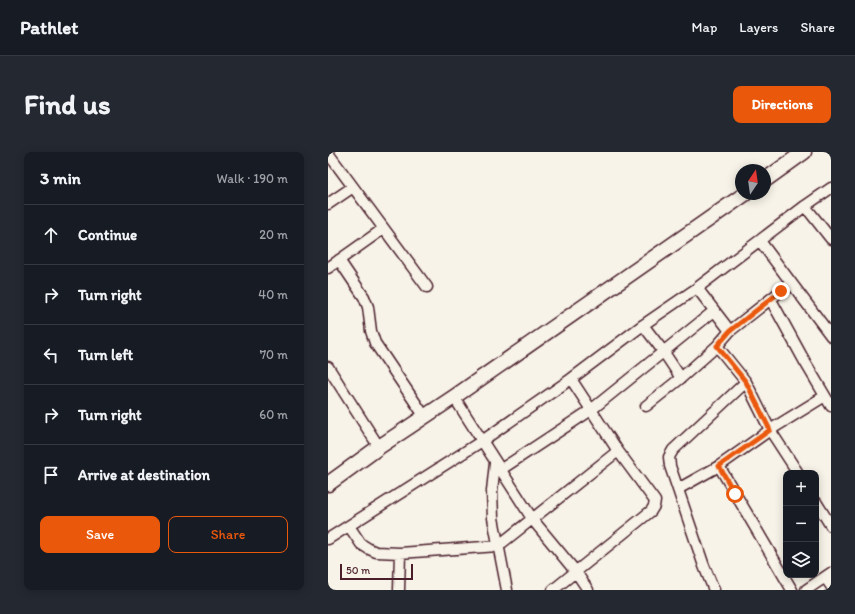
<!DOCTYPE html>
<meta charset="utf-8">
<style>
body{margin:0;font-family:Itim,sans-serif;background:#242831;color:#f1f3f6}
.controls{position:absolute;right:12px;bottom:12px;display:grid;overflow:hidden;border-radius:8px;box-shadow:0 2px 10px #0003}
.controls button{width:36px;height:36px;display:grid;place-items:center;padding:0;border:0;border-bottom:1px solid #363941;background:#171b24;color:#f1f3f6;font:20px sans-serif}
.compass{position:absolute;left:407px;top:12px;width:36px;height:36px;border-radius:50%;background:#171b24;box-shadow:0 2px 10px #0003;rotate:13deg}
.scale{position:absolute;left:12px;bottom:10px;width:73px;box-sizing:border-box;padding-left:4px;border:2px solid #4a1f2b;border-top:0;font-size:11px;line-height:14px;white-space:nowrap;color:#4a1f2b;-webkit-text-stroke:3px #f7f3e8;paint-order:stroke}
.stop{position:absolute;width:12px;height:12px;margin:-9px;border:3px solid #ea580c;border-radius:50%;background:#fff}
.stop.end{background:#ea580c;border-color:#fff;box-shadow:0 1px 4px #0008}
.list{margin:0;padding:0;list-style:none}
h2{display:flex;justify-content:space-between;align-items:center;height:52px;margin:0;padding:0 16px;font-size:17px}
h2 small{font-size:13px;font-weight:400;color:#9ea1a6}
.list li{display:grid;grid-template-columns:26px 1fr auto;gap:12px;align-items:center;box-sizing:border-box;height:60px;padding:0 16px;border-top:1px solid #363941}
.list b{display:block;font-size:15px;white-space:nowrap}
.list em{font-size:13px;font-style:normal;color:#9ea1a6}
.actions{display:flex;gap:8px;padding:12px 16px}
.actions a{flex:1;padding:9px 0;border:1px solid #ea580c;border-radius:8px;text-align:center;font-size:14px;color:#ea580c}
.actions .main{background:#ea580c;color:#fff}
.icon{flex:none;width:22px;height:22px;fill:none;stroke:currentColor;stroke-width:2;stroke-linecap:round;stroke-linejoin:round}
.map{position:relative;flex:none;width:503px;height:438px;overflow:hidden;border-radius:8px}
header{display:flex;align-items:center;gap:24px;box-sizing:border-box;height:56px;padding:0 20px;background:#171b24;border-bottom:1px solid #363941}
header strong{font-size:19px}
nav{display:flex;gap:22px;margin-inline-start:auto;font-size:14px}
.intro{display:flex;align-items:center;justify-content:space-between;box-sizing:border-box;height:96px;padding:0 24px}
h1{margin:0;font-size:28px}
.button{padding:10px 18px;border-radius:8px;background:#ea580c;color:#fff;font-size:14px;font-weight:700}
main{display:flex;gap:24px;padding:0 24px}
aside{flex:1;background:#171b24;border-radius:8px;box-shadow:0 2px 10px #0003}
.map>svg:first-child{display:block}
</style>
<header>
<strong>Pathlet</strong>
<nav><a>Map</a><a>Layers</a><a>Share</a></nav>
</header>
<div class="intro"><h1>Find us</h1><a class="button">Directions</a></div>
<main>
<aside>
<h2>3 min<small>Walk · 190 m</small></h2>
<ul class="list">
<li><svg class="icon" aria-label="ahead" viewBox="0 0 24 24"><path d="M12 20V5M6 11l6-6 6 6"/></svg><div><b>Continue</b></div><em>20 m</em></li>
<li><svg class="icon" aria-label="right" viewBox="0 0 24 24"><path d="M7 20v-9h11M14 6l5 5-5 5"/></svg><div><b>Turn right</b></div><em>40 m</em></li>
<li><svg class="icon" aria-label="left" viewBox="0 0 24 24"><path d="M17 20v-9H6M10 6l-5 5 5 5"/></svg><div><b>Turn left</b></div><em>70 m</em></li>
<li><svg class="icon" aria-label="right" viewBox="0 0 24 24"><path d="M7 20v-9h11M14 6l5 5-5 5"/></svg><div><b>Turn right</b></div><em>60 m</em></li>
<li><svg class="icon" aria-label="arrive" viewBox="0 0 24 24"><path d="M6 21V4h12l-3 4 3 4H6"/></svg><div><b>Arrive at destination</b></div></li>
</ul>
<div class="actions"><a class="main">Save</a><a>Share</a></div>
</aside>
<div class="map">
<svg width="503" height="438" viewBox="0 0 503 438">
<rect width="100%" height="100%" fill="#f7f3e8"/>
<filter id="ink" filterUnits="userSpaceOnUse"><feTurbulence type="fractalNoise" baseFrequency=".025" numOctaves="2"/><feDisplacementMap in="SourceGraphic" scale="8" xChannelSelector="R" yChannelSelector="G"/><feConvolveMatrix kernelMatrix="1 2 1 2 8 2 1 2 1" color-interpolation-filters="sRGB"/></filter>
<g filter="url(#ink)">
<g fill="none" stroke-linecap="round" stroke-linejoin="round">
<g stroke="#4a1f2b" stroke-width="13">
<path id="street" d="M0,1L99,135
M0,52L25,35
M477,54L503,87
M432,89L503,184
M11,108L36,145L40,155L43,179L47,191L97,265
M0,116L55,77
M369,136L402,179
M443,148L477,210L503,254
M315,173L335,199L353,226
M389,194L418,230L442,278L470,321
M0,215L51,295
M126,245L205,368L248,420L260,438
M318,254L353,226L389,194L402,179L463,131
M167,311L164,339L165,366L179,438
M391,314L464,438
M172,318L263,258L386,159
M350,337L391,314L442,278L497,244
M488,350L503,374
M21,374L33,392L41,397L48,400L72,401L170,394L290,299
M0,387L154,289L243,227L315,173L369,136L477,54L503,36
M497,425L503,434
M71,438L72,401
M225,438L323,359L326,354L327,349L290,299L243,227
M386,438L376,414L342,314L341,305L345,298L418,230
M478,438L503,421"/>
</g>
<g stroke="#4a1f2b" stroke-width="17">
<path id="secondary" d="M437,28L476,0
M0,332L51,295L126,245L417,42"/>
</g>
<use href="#street" stroke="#f7f3e8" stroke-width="10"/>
<use href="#secondary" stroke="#f7f3e8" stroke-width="14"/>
</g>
</g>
<g fill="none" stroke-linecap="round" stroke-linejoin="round" filter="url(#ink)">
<path stroke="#ea580c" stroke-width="5" d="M407,342L391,314L442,278L418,230L389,194L402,179L453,139"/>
</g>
</svg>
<div class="controls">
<button>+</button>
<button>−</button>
<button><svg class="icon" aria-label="layers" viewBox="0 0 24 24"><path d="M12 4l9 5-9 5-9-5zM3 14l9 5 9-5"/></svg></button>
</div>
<svg class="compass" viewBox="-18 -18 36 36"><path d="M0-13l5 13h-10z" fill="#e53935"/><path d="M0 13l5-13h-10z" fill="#9ea1a6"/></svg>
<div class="scale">50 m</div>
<div class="stop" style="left:407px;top:342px"></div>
<div class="stop end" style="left:453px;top:139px"></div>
</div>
</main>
